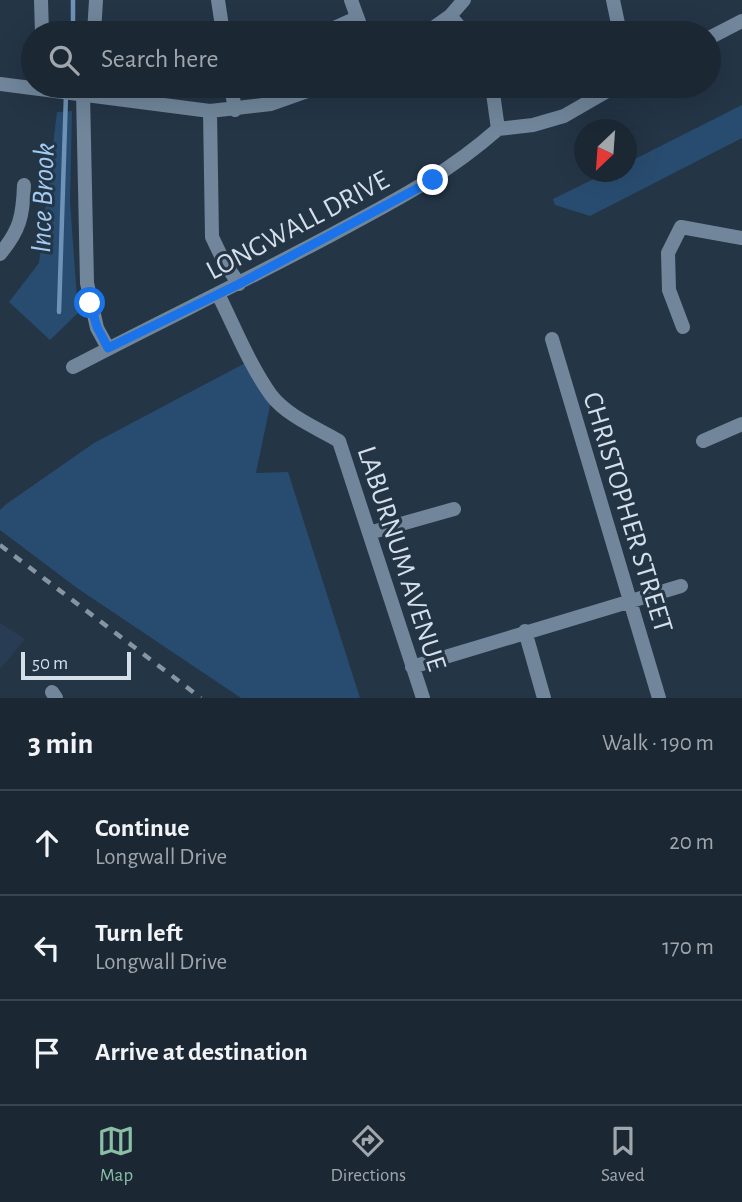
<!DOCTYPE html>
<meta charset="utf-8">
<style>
body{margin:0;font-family:"Alegreya Sans",sans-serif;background:#283440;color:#f1f3f6}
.compass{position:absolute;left:574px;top:119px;width:63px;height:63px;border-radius:50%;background:#1b2834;box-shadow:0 7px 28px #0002;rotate:205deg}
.scale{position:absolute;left:21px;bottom:18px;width:110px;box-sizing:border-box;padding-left:7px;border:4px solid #d4dfea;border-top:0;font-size:19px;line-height:24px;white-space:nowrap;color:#d4dfea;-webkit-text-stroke:5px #243546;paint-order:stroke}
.stop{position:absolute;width:21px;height:21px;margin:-16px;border:5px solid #1a73e8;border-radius:50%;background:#fff}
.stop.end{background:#1a73e8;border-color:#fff;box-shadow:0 2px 7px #0008}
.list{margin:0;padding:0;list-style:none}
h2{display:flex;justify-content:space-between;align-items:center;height:91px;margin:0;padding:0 28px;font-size:30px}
h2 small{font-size:23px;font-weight:400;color:#a0a6ac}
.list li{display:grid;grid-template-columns:46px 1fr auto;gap:21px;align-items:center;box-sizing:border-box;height:105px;padding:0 28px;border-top:2px solid #39444f}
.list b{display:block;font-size:26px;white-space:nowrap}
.list p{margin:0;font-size:23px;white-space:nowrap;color:#a0a6ac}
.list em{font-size:23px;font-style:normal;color:#a0a6ac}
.icon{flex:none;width:38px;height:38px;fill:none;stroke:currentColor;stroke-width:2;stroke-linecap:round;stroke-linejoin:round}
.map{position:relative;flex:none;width:742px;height:698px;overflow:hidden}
.search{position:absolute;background:#1b2834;box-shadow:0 7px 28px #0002;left:21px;right:21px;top:21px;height:77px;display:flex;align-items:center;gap:18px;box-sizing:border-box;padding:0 24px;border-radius:38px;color:#a0a6ac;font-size:26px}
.sheet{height:406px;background:#1b2834}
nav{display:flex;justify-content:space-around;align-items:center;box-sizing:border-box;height:98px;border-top:2px solid #39444f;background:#1b2834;font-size:19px;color:#a0a6ac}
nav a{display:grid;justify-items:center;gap:4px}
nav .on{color:#8abfa5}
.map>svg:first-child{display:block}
</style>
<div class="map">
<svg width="742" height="698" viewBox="0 0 742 698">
<rect width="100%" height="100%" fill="#243546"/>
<path fill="#283d54" d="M0,623L25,639L0,669Z"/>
<path fill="#284c6f" d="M742,105V138L590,216L555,205L553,199L608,172H626L627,163Z
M72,111L70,201L78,313L50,340L9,302L39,263L57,112Z
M251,360L272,396L256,473L288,472L360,698H241L77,588L0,530V510L5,505L94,443Z"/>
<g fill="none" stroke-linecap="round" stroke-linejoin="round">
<path stroke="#6f93b7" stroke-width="4.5" d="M73,33V0
M59,312L66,94"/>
<path stroke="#71869b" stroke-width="8" d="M316,33L356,15"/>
<path stroke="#71869b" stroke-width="14" d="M41,0L42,33
M218,0L223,33
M351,0L363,33
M613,0L620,33
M450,16L465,33
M94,33L96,0
M426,33L450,16L464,0
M709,38L742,21
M0,84L210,111L271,104L322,86
M231,86L235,110
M83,93L87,283L97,328L108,348
M210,111L212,237L224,262L239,284
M498,129L533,125L564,116L616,86
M0,254C20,230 23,216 24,185
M218,294C234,326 250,366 271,395C287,416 317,428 339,441L423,698
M683,327L669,290L668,253L681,227L742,238
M552,339L659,698
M73,367C159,322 247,280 333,234C394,201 446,175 498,129L492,86
M703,441L742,424
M369,533L454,509
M525,631L544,698
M412,667L681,586
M52,692L56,698"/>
<path stroke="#8795a2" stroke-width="4.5" stroke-dasharray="9 9" stroke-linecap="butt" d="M0,545L201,698"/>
</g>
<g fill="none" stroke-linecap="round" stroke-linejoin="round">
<path stroke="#1a73e8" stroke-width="9" d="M90,303L97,327L108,348L239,284L433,180"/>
</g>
<g text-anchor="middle" stroke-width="6" stroke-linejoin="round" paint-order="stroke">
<g font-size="28" fill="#d4dfea" stroke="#243546">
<text transform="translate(297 224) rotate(-28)" y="10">LONGWALL DRIVE</text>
<text transform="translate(629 512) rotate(73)" y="10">CHRISTOPHER STREET</text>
<text transform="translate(403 558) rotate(72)" y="10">LABURNUM AVENUE</text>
</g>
<g font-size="30" font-style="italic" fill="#a3caf3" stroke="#243546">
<text transform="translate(42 198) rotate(-88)" y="10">Ince Brook</text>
</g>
</g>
</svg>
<svg class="compass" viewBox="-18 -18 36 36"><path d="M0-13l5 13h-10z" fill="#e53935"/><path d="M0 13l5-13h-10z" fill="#a0a6ac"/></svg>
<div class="scale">50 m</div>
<div class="stop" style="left:90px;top:303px"></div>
<div class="stop end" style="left:433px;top:180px"></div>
<div class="search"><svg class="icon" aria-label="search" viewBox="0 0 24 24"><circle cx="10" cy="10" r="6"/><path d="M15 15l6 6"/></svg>Search here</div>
</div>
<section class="sheet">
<h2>3 min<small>Walk · 190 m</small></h2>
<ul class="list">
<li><svg class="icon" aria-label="ahead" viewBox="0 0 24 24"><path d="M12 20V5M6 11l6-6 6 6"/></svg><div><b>Continue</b><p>Longwall Drive</p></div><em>20 m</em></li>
<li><svg class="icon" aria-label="left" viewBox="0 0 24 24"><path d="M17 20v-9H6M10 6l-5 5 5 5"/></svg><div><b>Turn left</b><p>Longwall Drive</p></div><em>170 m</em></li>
<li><svg class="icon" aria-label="arrive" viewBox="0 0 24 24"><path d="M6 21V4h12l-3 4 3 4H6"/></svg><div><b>Arrive at destination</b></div></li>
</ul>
</section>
<nav>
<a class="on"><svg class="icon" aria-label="map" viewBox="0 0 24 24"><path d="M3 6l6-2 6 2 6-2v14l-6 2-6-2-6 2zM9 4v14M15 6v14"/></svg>Map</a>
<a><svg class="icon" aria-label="directions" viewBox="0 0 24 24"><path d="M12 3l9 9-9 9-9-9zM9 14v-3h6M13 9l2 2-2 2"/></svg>Directions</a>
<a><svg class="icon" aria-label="saved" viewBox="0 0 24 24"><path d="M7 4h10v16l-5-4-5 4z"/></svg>Saved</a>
</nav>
